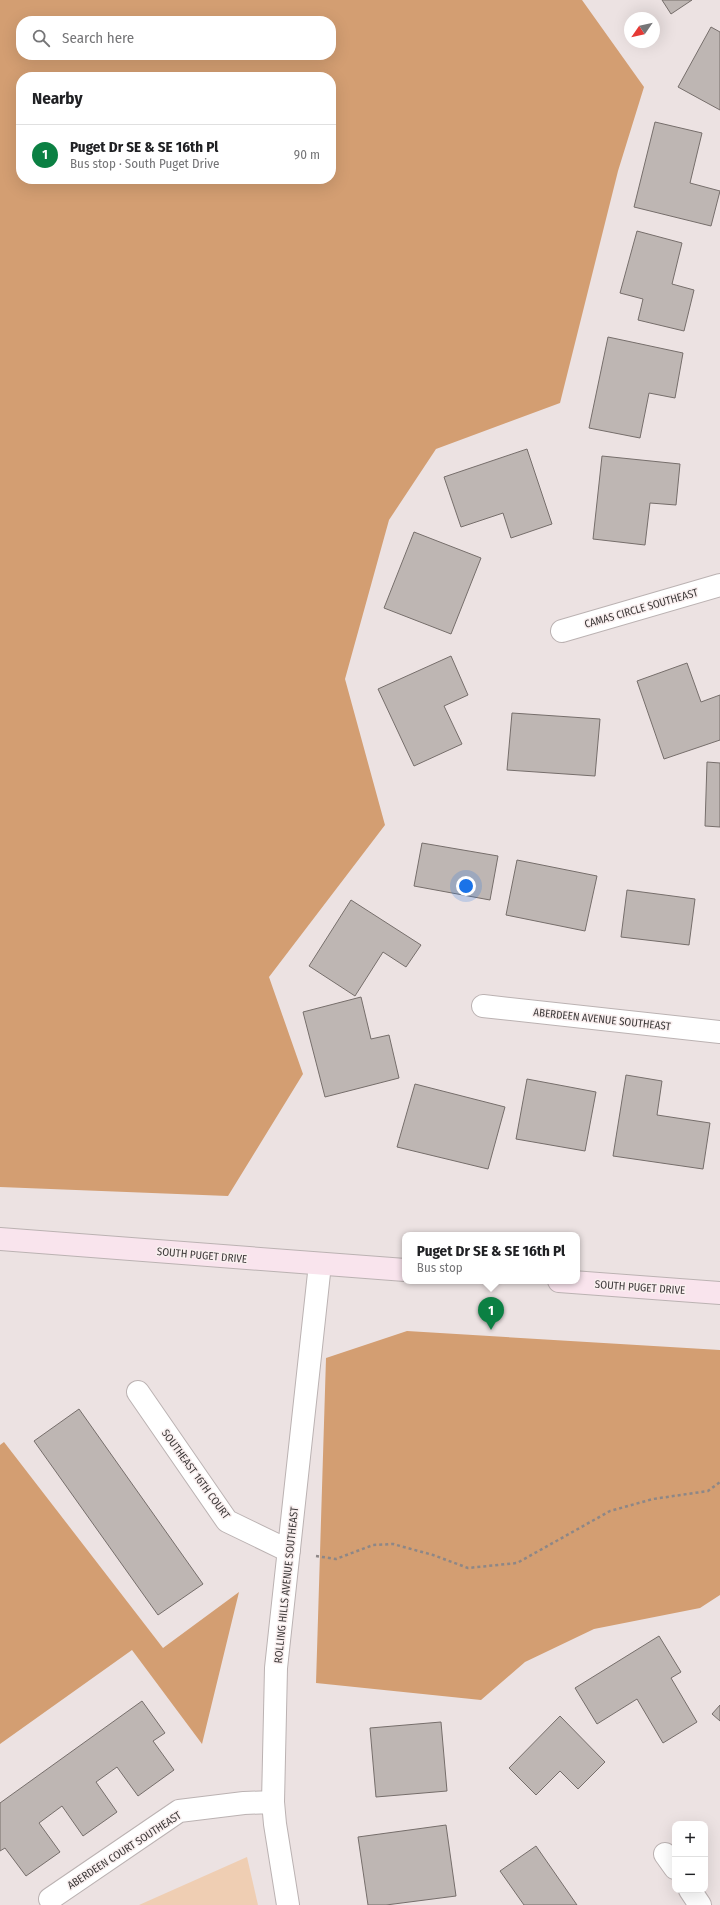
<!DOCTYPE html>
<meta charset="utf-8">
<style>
body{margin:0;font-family:"Fira Sans Condensed",sans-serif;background:#f2f2f2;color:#202124}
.controls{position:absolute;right:12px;bottom:12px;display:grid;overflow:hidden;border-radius:8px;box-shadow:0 4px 16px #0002}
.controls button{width:36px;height:36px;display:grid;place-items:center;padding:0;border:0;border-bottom:1px solid #e0e0e0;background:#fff;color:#202124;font:20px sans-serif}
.compass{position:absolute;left:624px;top:12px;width:36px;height:36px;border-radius:50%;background:#fff;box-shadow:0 4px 16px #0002;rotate:236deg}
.you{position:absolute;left:466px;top:886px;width:14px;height:14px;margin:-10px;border:3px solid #fff;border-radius:50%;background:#1a73e8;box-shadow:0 0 0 6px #1a73e833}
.badge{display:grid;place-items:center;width:26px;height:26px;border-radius:50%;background:#0b8043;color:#fff;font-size:13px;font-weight:700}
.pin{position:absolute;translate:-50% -33px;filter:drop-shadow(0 1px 2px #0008)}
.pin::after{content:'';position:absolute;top:21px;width:14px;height:12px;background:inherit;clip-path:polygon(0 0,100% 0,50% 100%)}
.popup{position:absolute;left:402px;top:1232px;width:178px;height:52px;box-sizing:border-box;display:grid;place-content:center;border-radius:8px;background:#fff;filter:drop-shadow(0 1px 3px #0005);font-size:13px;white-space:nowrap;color:#757577}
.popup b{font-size:15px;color:#202124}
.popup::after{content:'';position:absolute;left:50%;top:100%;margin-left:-8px;border:8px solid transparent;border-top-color:#fff}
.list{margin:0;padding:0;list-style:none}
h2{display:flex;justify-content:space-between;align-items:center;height:52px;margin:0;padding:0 16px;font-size:17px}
h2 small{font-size:13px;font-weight:400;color:#757577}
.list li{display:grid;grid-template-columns:26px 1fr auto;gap:12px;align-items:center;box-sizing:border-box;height:60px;padding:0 16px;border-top:1px solid #e0e0e0}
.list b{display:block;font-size:15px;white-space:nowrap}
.list p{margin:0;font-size:13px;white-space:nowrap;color:#757577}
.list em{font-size:13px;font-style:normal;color:#757577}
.icon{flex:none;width:22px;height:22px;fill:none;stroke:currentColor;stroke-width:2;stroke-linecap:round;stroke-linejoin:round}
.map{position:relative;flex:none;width:720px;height:1905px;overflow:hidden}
.search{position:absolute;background:#fff;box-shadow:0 4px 16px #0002;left:16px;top:16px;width:320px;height:44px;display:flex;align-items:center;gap:10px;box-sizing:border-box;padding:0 14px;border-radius:16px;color:#757577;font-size:15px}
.panel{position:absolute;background:#fff;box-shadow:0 4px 16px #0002;left:16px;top:72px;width:320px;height:112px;border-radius:16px}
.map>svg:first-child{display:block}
</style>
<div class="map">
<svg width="720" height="1905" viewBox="0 0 720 1905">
<rect width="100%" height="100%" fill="#ece2e2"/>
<path fill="#efceb3" d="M247,1857L258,1905H139Z"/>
<path fill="#d39e72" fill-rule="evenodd" d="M0,0H582L644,87L618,171L560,403L436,449L389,520L345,679L385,825L269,977L303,1074L228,1196L0,1187ZM21,21H331V55H21ZM21,77H331V179H21Z
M407,1331L720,1350V1595L700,1608L594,1629L525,1662L481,1700L316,1683L326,1358Z
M4,1442L163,1648L239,1592L202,1744L132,1650L0,1744V1445Z"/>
<path fill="#beb6b3" stroke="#766e6b" d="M662,0H692L671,14Z
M711,27L720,32V110L678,87Z
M655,122L702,133L690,183L720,191L711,226L634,207Z
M637,231L682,243L672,284L694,290L684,331L638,320L643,299L620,293Z
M608,337L683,353L675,398L649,393L640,438L589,428Z
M527,449L552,524L511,538L503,513L461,527L444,477Z
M602,456L680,464L676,505L650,503L645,545L593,539Z
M414,532L481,558L451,634L384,608Z
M451,656L468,695L444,706L462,744L414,766L378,689Z
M687,663L701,702L720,695V740L664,759L637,681Z
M512,713L600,719L595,776L507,770Z
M707,762L720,763V827L705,826Z
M422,843L498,856L490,900L414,886Z
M517,860L597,876L585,931L506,915Z
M627,890L695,899L689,945L621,937Z
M351,900L421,945L406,967L383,952L355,996L309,966Z
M361,997L371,1039L389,1035L399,1078L325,1097L303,1012Z
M626,1075L662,1081L657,1115L710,1123L703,1169L613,1156Z
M527,1079L596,1092L585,1151L516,1139Z
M415,1084L505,1107L488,1169L397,1147Z
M79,1409L203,1584L158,1615L34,1441Z
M659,1636L681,1672L671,1678L697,1722L663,1743L637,1699L597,1724L575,1688Z
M142,1701L165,1733L153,1741L174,1770L138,1796L117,1767L96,1782L117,1812L83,1836L62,1806L39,1823L60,1852L26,1876L5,1848L0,1851V1803Z
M720,1705V1721L712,1714Z
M560,1716L605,1762L578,1789L560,1771L536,1795L509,1768Z
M441,1722L447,1791L376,1797L370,1728Z
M446,1825L456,1896L386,1905H368L358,1837Z
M536,1846L577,1905H524L500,1871Z"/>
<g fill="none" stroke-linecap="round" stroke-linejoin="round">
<g stroke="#bbb2b2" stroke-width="24">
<path id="street" d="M562,631L720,585
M483,1006L720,1032
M138,1392L227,1521L289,1551
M665,1854L675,1868
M690,1890L700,1905
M50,1899L179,1811L244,1803L273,1802
M288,1905L275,1824L273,1802L276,1668L320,1264"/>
</g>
<g stroke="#bbb2b2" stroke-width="24">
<path id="secondary" d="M0,1239L405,1270
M559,1281L720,1293"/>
</g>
<path stroke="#8d8787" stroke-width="2.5" stroke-dasharray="3 3" stroke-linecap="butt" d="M316,1556L336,1559L373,1545L393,1544L433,1555L468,1568L517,1563L610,1511L653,1499L708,1491L720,1482"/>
<use href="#street" stroke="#fff" stroke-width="22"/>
<use href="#secondary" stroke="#f9e4ed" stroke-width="22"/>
</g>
<g text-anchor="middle" stroke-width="3" stroke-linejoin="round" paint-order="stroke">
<g font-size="11" fill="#3e3a3a" stroke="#f9efef">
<text transform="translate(641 608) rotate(-16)" y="4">CAMAS CIRCLE SOUTHEAST</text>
<text transform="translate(602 1019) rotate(6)" y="4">ABERDEEN AVENUE SOUTHEAST</text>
<text transform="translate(202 1255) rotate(5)" y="4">SOUTH PUGET DRIVE</text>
<text transform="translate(640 1287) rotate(4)" y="4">SOUTH PUGET DRIVE</text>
<text transform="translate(196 1474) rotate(54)" y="4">SOUTHEAST 16TH COURT</text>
<text transform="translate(286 1585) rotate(-84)" y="4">ROLLING HILLS AVENUE SOUTHEAST</text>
<text transform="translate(124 1850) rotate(-33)" y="4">ABERDEEN COURT SOUTHEAST</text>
</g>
</g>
</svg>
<div class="controls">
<button>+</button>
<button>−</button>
</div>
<svg class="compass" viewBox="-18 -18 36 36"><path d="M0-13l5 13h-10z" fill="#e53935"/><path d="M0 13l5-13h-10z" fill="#757577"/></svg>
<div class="you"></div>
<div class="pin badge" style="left:491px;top:1330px">1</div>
<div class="popup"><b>Puget Dr SE &amp; SE 16th Pl</b>Bus stop</div>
<div class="search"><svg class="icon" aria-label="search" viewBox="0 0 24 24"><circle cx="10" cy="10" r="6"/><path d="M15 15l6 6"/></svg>Search here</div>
<section class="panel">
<h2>Nearby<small></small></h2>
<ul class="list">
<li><span class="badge">1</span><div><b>Puget Dr SE &amp; SE 16th Pl</b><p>Bus stop · South Puget Drive</p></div><em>90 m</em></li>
</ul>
</section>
</div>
